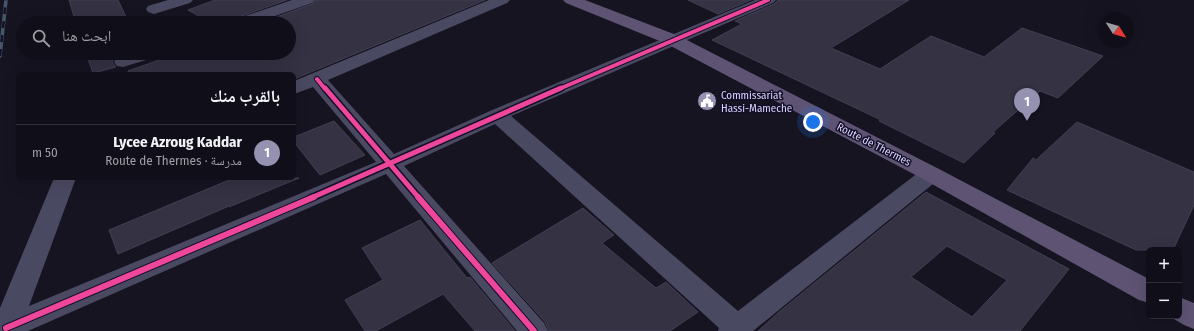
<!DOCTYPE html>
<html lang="ar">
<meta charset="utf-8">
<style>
body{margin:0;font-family:"Fira Sans Condensed","Noto Naskh Arabic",sans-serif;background:#1e1d26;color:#f1f3f6;direction:rtl}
.controls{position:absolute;right:12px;bottom:12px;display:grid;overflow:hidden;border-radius:6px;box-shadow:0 4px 16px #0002}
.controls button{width:36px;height:36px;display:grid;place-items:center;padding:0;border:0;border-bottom:1px solid #302f38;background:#100f19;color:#f1f3f6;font:20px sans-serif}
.compass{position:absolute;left:1098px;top:12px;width:36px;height:36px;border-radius:50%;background:#100f19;box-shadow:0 4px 16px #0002;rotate:127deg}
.you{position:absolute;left:813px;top:122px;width:14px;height:14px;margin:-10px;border:3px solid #fff;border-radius:50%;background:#1a73e8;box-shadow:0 0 0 6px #1a73e833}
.badge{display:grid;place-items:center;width:26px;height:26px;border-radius:50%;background:#9591b1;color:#fff;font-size:13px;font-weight:700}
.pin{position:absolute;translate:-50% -33px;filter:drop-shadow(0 1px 2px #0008)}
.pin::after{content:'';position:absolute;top:21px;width:14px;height:12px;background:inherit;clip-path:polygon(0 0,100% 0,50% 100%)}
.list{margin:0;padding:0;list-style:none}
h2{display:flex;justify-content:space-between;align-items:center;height:52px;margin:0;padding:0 16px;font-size:17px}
h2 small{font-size:13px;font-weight:400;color:#9c9ca2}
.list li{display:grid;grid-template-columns:26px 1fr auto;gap:12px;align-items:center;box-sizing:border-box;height:56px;padding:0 16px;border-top:1px solid #302f38}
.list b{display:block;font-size:15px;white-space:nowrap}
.list p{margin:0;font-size:13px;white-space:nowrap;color:#9c9ca2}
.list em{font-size:13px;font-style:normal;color:#9c9ca2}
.icon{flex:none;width:22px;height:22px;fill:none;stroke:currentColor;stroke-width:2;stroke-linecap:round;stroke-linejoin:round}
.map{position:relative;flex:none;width:1194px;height:331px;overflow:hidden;direction:ltr}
.search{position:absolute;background:#100f19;box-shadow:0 4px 16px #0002;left:16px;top:16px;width:280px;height:44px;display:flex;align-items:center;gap:10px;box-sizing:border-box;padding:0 14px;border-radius:22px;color:#9c9ca2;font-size:15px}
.panel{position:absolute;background:#100f19;box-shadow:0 4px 16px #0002;left:16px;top:72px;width:280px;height:108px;border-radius:6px;direction:rtl}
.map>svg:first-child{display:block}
</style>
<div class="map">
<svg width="1194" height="331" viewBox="0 0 1194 331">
<rect width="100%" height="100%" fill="#161421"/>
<path fill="#343243" stroke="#433f54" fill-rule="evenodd" d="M69,0H118L129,23H76Z
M215,0H287L233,19L230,23H211L188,10Z
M316,0H485L294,79V74H129L128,71L179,53H289V23H260L312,4Z
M688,0H751L718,14Z
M778,0H909L831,48L880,69L931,36L984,57L1022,28L1103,56L1058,98L1040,91L993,132L995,133L964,163L879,121L881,120L712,40L742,24L735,21L774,4Z
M86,53H112L114,59L112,62L116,67L93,73Z
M334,121L365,155L320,175L294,142V137Z
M1077,122L1194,172V205L1173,250H1136L1007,190L1033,158L1036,160Z
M234,178H299L229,207V206L118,254L109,230Z
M926,192L1069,269L1020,331H758L779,312ZM947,246L1007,280L972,317L911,277Z
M583,208L614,235L602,243L656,288L666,282L698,312L670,331H549L545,322L492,263Z
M420,220L467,278L470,277L515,331H475L443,294L376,331H365L345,300L383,280L362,248Z"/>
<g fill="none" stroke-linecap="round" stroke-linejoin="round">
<path fill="#4a4962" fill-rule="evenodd" d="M168,0H193L190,3L154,14L148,12L146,9L148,6Z
M292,0H315L312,3L255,23H231L233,20Z
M489,0H510L507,3L328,80L394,154L490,111L755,0H776L773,3L511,116L738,311L923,169L931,167L939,169L942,174L939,179L753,331H718L719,328L495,124L404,166L544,323L548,331H517L386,174L28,331H0V308L54,178H76L29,306L376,162L313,87L294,94V81Z
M133,53H159L156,57L123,67L117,66L114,62L117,58Z"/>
<path fill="#5e5373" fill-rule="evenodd" d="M563,0H585L679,36L939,169L1149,279V303L1139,300L923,179L667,44L566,3Z
M1179,297L1194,303V329L1184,325L1169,316H1179Z"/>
<g stroke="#43596b" stroke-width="3.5">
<path id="rail" d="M0,56L6,0"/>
</g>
<use href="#rail" stroke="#130f26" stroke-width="2.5" stroke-dasharray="7" stroke-linecap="butt"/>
<g stroke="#130f26" stroke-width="6">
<path id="cycleway-far2" d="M317,79L325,89
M559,89L768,0"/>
</g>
<g stroke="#130f26" stroke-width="8">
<path id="cycleway-far1" d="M325,88L419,198
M311,198L561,88"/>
</g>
<g stroke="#130f26" stroke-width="8">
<path id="cycleway" d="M418,197L534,331
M6,328L314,197"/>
</g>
<use href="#cycleway-far2" stroke="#ed469a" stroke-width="4"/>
<use href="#cycleway-far1" stroke="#ed469a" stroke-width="5"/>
<use href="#cycleway" stroke="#ed469a" stroke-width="6"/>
</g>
<defs>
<g id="civic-disc" transform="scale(1)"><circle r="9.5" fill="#9591b1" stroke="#130f26"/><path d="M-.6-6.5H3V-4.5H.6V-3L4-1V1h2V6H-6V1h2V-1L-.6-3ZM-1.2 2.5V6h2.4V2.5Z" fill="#fff"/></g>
</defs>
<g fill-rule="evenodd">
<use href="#civic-disc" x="707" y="101"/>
</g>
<g text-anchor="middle" stroke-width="3" stroke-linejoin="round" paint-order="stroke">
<g font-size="11" fill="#d9d4ff" stroke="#130f26" text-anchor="start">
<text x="721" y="99">Commissariat<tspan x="721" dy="13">Hassi-Mameche</tspan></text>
</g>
<g font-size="11" fill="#d9d4ff" stroke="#130f26">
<text transform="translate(874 144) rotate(27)" y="4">Route de Thermes</text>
</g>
</g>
</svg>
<div class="controls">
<button>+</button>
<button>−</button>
</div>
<svg class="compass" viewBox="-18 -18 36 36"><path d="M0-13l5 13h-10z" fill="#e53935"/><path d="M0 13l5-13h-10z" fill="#9c9ca2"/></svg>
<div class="you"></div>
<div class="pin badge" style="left:1027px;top:121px">1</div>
<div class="search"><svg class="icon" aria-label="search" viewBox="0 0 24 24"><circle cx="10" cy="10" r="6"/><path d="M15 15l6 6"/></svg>ابحث هنا</div>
<section class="panel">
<h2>بالقرب منك<small></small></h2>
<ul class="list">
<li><span class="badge">1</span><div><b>Lycee Azroug Kaddar</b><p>مدرسة · Route de Thermes</p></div><em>50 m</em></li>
</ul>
</section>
</div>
